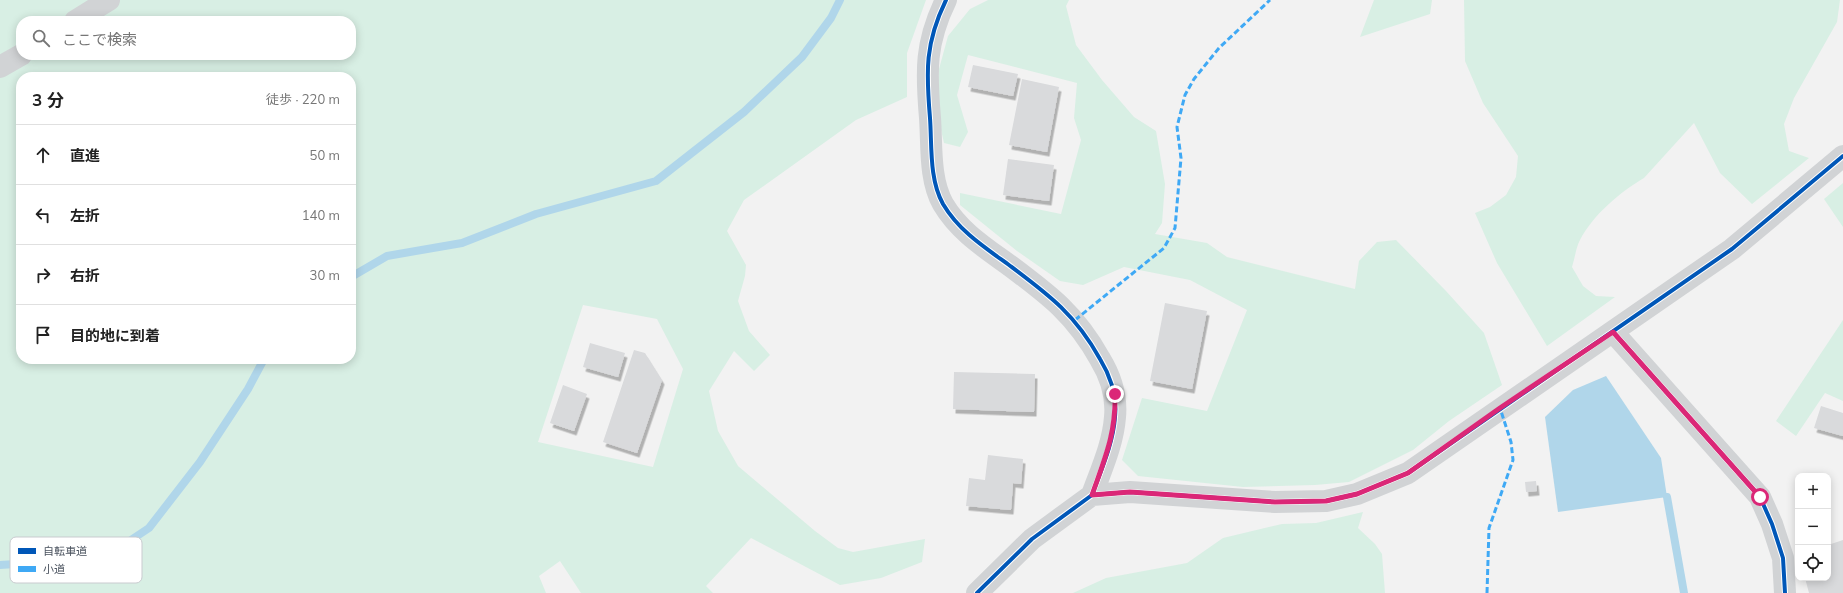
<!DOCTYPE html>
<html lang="ja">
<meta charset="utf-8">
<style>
body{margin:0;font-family:Mulish,"Noto Sans JP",sans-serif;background:#f6f6f6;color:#222}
.controls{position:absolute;right:12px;bottom:12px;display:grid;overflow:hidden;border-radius:8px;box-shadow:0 2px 10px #0003}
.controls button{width:36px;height:36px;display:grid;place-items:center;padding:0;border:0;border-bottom:1px solid #e0e0e0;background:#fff;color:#222;font:20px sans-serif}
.stop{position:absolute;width:12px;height:12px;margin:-9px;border:3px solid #db2777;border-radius:50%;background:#fff}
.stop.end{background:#db2777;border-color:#fff;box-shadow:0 1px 4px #0008}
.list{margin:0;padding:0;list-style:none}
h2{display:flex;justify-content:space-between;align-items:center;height:52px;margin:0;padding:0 16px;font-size:17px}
h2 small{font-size:13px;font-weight:400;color:#767676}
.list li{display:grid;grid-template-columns:26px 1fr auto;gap:12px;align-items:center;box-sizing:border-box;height:60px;padding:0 16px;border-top:1px solid #e0e0e0}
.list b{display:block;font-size:15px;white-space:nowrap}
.list em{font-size:13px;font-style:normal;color:#767676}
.icon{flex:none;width:22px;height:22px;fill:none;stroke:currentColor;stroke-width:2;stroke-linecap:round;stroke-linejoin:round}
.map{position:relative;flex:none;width:1843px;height:593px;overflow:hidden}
.search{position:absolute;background:#fff;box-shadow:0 2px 10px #0003;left:16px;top:16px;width:340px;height:44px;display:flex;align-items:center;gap:10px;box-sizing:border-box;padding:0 14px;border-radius:16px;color:#767676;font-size:15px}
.panel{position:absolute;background:#fff;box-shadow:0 2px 10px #0003;left:16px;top:72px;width:340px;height:292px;border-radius:16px}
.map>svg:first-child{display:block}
</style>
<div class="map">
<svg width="1843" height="593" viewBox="0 0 1843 593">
<defs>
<filter id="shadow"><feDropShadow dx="2.5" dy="4.5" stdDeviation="0" flood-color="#0004"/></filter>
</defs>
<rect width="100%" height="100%" fill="#f2f2f2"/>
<path fill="#d8efe4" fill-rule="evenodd" d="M0,0H926L907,53V97L856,120L744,200L727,231L746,265L745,276L738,301L749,331L770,355L754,371L734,351L709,391L718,431L738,466L815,531L838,548L853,552L925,539L922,562L881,578L840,585L751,538L706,586L713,593H581L560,561L539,576L546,593H0ZM21,21H351V55H21ZM21,77H351V359H21ZM583,305L657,319L683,369L653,467L538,442Z
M988,0H1069L1066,6L1076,45L1102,80L1134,117L1156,131L1165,184L1162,223L1155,234L1207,243L1227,257L1355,289L1359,261L1377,242L1396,240L1446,291L1484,333L1502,385L1449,421L1413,450L1349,482L1315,485L1243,487L1138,476L1122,460L1142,398L1207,411L1247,310L1190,280L1124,267L1083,285L1060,281L1017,251L960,205V193L1061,214L1081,140L1074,118L1077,83L968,55L957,95L968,132L960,147L944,143L937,112L939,69L948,36L970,9Z
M1374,0H1432L1430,14L1360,37Z
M1464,0H1840L1837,22L1794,98L1784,124L1789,151L1809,158L1752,204L1720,173L1694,123L1644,178C1620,192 1593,215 1580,240C1576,247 1575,258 1572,267L1583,286L1596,296L1615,297L1547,346L1497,263L1475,213L1490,207L1506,195L1516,177L1518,156L1483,103L1465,61Z
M1843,183V227L1824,199Z
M1843,320V401L1825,393L1796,436L1776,421Z
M1363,512L1358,528L1375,544L1382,554L1385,593H1073L1106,578L1187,563L1223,538L1282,524L1316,523Z"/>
<path fill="#b0d6ea" d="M1606,376L1661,458L1667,497L1558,512L1545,417L1573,390Z"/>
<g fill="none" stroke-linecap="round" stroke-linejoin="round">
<path stroke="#b0d6ea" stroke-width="8" d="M351,277L387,256L462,243L536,214L656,181L744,112L802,57L831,18L840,0
M1667,497L1684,593
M0,565L60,561L122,546L149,528L200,462L248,389L264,359"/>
</g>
<path fill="#d9dadc" filter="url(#shadow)" d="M973,65L1018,74L1013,96L968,87Z
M1022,79L1059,87L1047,152L1009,145Z
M1008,159L1054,165L1049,201L1003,195Z
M1165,303L1207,311L1192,389L1150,381Z
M590,343L625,353L618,377L583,367Z
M634,350L645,353L662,380L637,453L603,442Z
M954,372L1035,374L1034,412L953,409Z
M563,385L587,394L574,431L550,423Z
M1821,406L1843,413V436L1814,428Z
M988,455L1023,459L1021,484L1013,483L1011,510L966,506L969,478L985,480Z
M1536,481L1537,491L1526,492L1525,482Z
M1843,540V593H1809L1805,578H1828V545Z"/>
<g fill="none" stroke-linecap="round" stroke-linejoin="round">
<path stroke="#d1d3d5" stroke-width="22" d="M946,0C925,43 926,71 930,118C932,145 929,179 943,204C959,231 984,247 1009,265C1049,295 1075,314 1100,359C1111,377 1117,396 1115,417C1113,444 1101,470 1092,495
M75,21L109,0
M0,67L21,55
M1613,332L1760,497L1772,524L1783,558L1785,593
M977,593L1032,539L1092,495L1130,492L1275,502L1326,501L1357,494L1408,473L1732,249L1843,156"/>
<path stroke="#3fa9f5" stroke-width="3" stroke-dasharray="6 3" stroke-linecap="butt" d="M1075,320L1164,248L1175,228L1181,158L1177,127L1185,95L1194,79L1219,48L1270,0
M1487,593L1489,528L1513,460L1511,442L1500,408"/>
<g stroke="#fff" stroke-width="6">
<path id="cycleway" d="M946,0C925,43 926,71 930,118C932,145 929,179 943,204C959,231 984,247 1009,265C1049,295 1075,314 1100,359C1111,377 1117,396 1115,417C1113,444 1101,470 1092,495
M1613,332L1760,497L1772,524L1783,558L1785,593
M977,593L1032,539L1092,495L1130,492L1275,502L1326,501L1357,494L1408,473L1732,249L1843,156"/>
</g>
<use href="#cycleway" stroke="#0057b8" stroke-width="4"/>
</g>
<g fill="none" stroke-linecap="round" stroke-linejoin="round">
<path stroke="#db2777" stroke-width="5" d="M1115,394C1116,434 1105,458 1092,495L1130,492L1275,502L1326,501L1357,494L1408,473L1500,408L1613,332L1760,497"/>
</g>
<rect x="10" y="537" width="132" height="46" rx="6" fill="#fff" stroke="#c9cbcf" stroke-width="1"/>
<rect x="18" y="548" width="18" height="6" fill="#0057b8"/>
<rect x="18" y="566" width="18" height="6" fill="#3fa9f5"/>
<g font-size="11" fill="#4a525e">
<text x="43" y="555">自転車道</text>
<text x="43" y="573">小道</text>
</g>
</svg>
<div class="controls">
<button>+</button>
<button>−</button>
<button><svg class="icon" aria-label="locate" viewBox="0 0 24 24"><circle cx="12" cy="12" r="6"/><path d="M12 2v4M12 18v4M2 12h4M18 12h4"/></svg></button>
</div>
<div class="stop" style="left:1760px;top:497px"></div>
<div class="stop end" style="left:1115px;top:394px"></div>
<div class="search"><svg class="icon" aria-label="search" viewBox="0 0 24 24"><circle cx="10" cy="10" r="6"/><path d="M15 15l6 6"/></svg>ここで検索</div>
<section class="panel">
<h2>3 分<small>徒歩 · 220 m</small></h2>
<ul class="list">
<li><svg class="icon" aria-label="ahead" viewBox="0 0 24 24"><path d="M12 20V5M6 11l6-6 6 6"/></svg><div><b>直進</b></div><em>50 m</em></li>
<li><svg class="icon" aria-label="left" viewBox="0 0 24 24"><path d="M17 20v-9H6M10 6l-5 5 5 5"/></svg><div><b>左折</b></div><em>140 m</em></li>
<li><svg class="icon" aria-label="right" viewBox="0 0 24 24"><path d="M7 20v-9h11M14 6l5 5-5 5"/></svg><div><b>右折</b></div><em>30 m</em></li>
<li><svg class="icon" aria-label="arrive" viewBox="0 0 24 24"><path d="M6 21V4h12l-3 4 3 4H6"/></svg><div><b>目的地に到着</b></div></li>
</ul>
</section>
</div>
